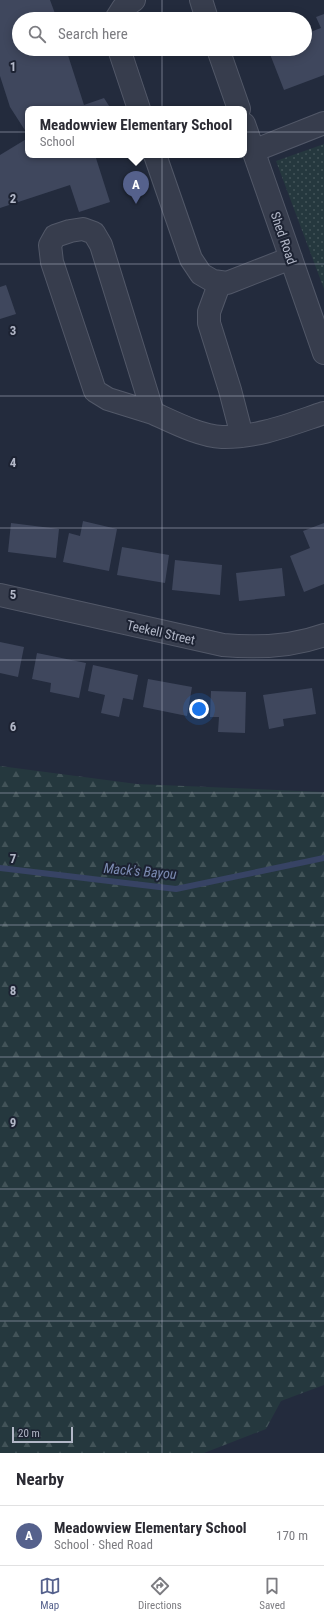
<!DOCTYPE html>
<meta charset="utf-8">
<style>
body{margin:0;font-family:"Roboto Condensed",sans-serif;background:#f2f2f3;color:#2b2b33}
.scale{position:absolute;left:12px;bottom:10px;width:61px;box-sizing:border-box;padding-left:4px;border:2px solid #b3b8c8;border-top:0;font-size:11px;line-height:14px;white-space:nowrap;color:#b3b8c8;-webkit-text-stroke:3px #1c2232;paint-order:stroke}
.you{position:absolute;left:199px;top:709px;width:14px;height:14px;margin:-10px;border:3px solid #fff;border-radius:50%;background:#1a73e8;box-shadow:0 0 0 6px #1a73e833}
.badge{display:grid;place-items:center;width:26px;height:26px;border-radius:50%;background:#55618c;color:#fff;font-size:13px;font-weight:700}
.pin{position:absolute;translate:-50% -33px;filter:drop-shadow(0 1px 2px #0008)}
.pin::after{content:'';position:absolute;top:21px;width:14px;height:12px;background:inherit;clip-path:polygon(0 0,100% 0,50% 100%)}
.popup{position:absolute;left:25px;top:106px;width:222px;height:52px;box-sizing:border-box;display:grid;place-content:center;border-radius:8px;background:#fff;filter:drop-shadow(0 1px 3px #0005);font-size:13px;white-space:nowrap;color:#7c7c81}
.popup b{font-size:15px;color:#2b2b33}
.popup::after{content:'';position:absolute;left:50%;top:100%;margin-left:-8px;border:8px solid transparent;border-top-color:#fff}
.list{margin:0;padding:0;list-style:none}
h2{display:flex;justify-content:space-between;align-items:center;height:52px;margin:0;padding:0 16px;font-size:17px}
h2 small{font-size:13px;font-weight:400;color:#7c7c81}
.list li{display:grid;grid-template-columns:26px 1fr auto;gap:12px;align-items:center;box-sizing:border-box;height:60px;padding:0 16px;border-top:1px solid #e1e1e2}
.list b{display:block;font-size:15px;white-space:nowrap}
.list p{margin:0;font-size:13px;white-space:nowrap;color:#7c7c81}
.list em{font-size:13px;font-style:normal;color:#7c7c81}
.icon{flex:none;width:22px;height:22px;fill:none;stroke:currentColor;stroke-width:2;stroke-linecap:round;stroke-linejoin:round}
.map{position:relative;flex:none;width:324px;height:1453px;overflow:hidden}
.search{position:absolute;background:#fff;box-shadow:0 2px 10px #0003;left:12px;right:12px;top:12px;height:44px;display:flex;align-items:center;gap:10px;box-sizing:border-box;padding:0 14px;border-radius:22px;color:#7c7c81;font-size:15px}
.sheet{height:112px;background:#fff}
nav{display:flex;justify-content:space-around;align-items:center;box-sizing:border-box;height:56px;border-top:1px solid #e1e1e2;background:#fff;font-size:11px;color:#7c7c81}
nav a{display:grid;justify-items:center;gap:2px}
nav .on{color:#55618c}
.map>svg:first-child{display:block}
</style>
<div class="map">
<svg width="324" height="1453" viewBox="0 0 324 1453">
<defs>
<pattern id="grass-dots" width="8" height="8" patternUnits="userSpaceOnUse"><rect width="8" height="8" fill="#25383e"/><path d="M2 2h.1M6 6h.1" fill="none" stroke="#425358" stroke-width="1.8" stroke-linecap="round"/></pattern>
<pattern id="forest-firs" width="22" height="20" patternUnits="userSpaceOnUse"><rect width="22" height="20" fill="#25383e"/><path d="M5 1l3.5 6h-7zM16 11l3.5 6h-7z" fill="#425358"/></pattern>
</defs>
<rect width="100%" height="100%" fill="#232b3d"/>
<path fill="url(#grass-dots)" d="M324,144V289L276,161Z"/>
<path fill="url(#forest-firs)" d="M0,766L137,784L324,792V1385L281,1401L266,1429L204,1453H0Z"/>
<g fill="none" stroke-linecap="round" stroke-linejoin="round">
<path stroke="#374364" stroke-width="6" d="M0,868L176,889L324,858"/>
</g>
<path fill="#3f475d" d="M0,0H50L57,19H19V49H66L84,105L104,98L111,109H28V135L10,107L0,76Z
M324,14V75L284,90L268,49H305V34L321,28L316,17Z
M28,138V155H95L110,202L79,212L70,185L0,208V155Z
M6,285L16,314L0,319V287Z
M83,521L117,529L109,571L63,562L69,533L80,536Z
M11,523L59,529L56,558L8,552Z
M324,523V584L304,592L290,556L310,548L303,531Z
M122,547L169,555L165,583L117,575Z
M175,560L222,565L220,595L172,590Z
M282,568L285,596L239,601L236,573Z
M0,642L24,647L18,677L0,673Z
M37,653L86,663L79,698L50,692L51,683L32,679Z
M93,665L138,675L133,700L123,698L119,717L101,713L105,695L88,691Z
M148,679L192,687L187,716L143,707Z
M312,688L316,714L283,719L284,726L269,729L263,695Z
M211,691L246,692L245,733L218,732L219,717H210Z"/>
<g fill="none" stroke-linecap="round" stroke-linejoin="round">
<g stroke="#525868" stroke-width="24">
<path id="minor" d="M201,0L207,19
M116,19L123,8L134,0
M119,49L139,109
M218,49L239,109
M244,124L324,353
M253,151L324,123
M155,155L191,259L201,274L213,281L227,283L291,258
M220,282L209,312V323L230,390L242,436
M153,413L108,399L95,391L52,262L50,245L55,236L70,231L83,229L94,233L101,245L153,413C173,422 200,436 222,437C257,438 291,424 324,413
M0,595L223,645C257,648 291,647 324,635"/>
</g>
<use href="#minor" stroke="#373d4d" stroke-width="22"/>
</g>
<path fill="none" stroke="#b3b8c8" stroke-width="1" stroke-opacity="0.55" d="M162,0V19M162,49V1453M0,132H324M0,264H324M0,396H324M0,528H324M0,660H324M0,793H324M0,925H324M0,1057H324M0,1189H324M0,1321H324"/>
<g text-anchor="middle" stroke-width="4" stroke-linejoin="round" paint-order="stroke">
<g font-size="13" fill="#b3b8c8" stroke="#1c2232">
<text transform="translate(284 238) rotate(71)" y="5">Shed Road</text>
<text transform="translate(161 632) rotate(13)" y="5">Teekell Street</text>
</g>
<g font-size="14" font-style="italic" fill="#7b8ab1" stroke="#1c2232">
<text transform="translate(140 871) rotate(5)" y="5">Mack's Bayou</text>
</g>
</g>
<g font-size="13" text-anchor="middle" font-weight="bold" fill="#b3b8c8" stroke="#1c2232" stroke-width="4" stroke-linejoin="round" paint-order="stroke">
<text x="13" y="71">1</text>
<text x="13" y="203">2</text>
<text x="13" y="335">3</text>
<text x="13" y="467">4</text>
<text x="13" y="599">5</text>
<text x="13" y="731">6</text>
<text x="13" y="863">7</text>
<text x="13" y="995">8</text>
<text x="13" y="1127">9</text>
</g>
</svg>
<div class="scale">20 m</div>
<div class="you"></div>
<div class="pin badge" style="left:136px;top:204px">A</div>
<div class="popup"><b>Meadowview Elementary School</b>School</div>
<div class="search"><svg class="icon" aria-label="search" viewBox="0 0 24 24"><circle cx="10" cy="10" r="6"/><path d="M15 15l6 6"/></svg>Search here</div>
</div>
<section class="sheet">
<h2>Nearby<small></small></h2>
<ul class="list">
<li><span class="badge">A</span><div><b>Meadowview Elementary School</b><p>School · Shed Road</p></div><em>170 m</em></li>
</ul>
</section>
<nav>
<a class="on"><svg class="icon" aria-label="map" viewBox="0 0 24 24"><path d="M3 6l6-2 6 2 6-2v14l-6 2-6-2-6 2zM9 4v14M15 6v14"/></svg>Map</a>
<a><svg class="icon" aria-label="directions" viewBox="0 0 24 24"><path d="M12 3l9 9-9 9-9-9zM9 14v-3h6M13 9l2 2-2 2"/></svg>Directions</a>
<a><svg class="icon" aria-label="saved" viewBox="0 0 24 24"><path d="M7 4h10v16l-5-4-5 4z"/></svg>Saved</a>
</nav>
